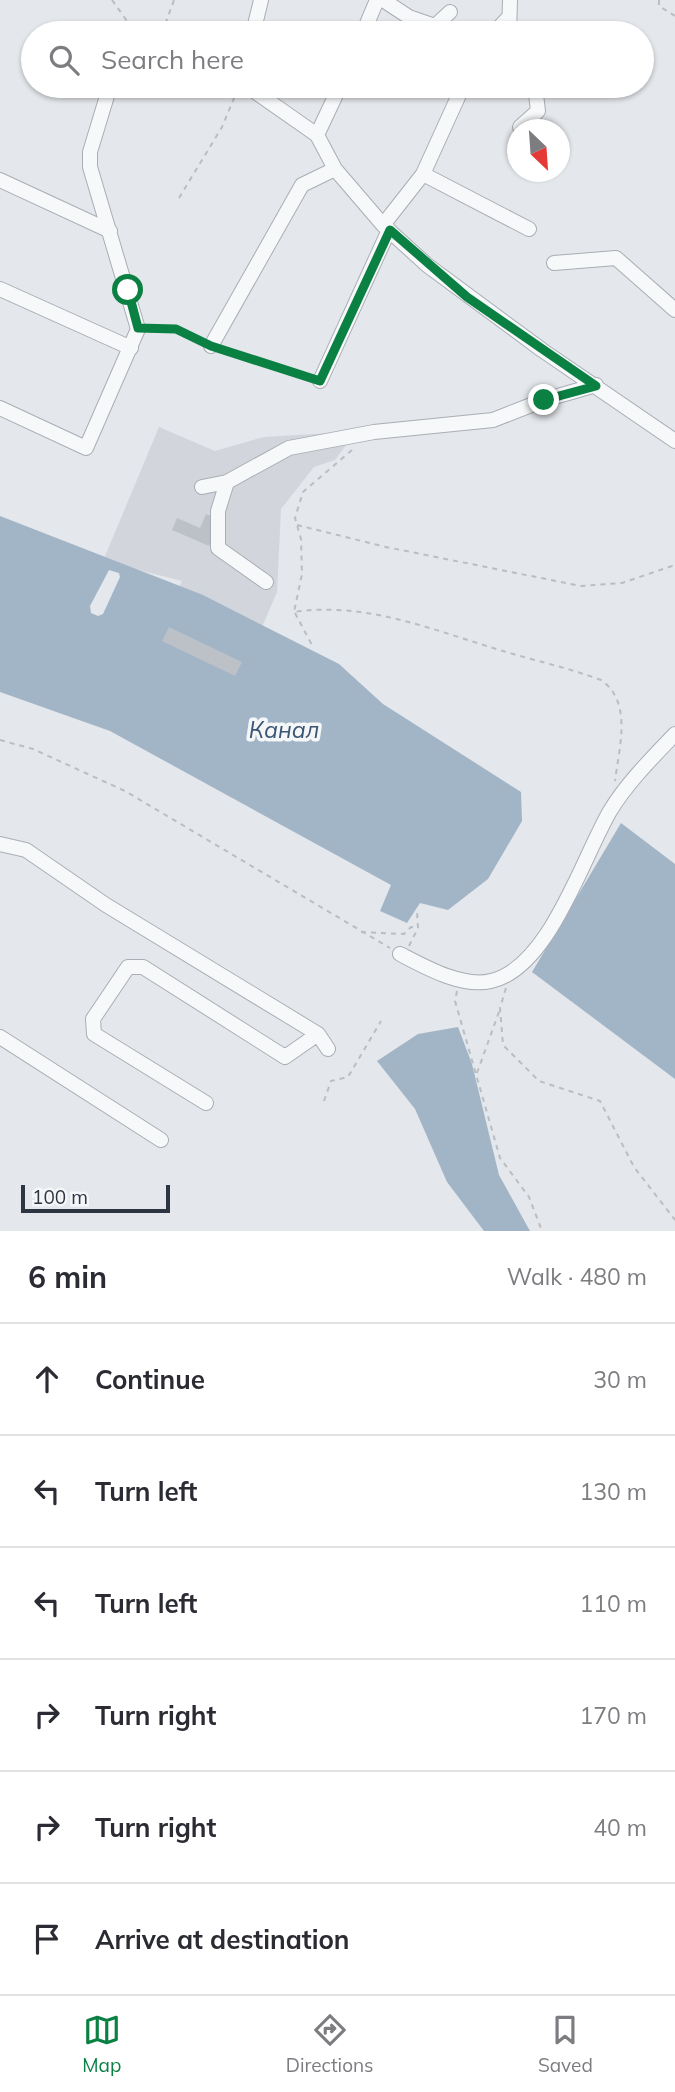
<!DOCTYPE html>
<meta charset="utf-8">
<style>
body{margin:0;font-family:Mulish,sans-serif;background:#f7f7f7;color:#2b2b33}
.compass{position:absolute;left:507px;top:119px;width:63px;height:63px;border-radius:50%;background:#fff;box-shadow:0 2px 5px #0004;rotate:155deg}
.scale{position:absolute;left:21px;bottom:18px;width:149px;box-sizing:border-box;padding-left:7px;border:4px solid #2d3542;border-top:0;font-size:19px;line-height:24px;white-space:nowrap;color:#2d3542;-webkit-text-stroke:5px #f4f6f8;paint-order:stroke}
.stop{position:absolute;width:21px;height:21px;margin:-16px;border:5px solid #0b8043;border-radius:50%;background:#fff}
.stop.end{background:#0b8043;border-color:#fff;box-shadow:0 2px 7px #0008}
.list{margin:0;padding:0;list-style:none}
h2{display:flex;justify-content:space-between;align-items:center;height:91px;margin:0;padding:0 28px;font-size:30px}
h2 small{font-size:23px;font-weight:400;color:#7c7c81}
.list li{display:grid;grid-template-columns:46px 1fr auto;gap:21px;align-items:center;box-sizing:border-box;height:112px;padding:0 28px;border-top:2px solid #e1e1e2}
.list b{display:block;font-size:26px;white-space:nowrap}
.list em{font-size:23px;font-style:normal;color:#7c7c81}
.icon{flex:none;width:38px;height:38px;fill:none;stroke:currentColor;stroke-width:2;stroke-linecap:round;stroke-linejoin:round}
.map{position:relative;flex:none;width:675px;height:1231px;overflow:hidden}
.search{position:absolute;background:#fff;box-shadow:0 2px 5px #0004;left:21px;right:21px;top:21px;height:77px;display:flex;align-items:center;gap:18px;box-sizing:border-box;padding:0 24px;border-radius:38px;color:#7c7c81;font-size:26px}
.sheet{height:763px;background:#fff}
nav{display:flex;justify-content:space-around;align-items:center;box-sizing:border-box;height:98px;border-top:2px solid #e1e1e2;background:#fff;font-size:19px;color:#7c7c81}
nav a{display:grid;justify-items:center;gap:4px}
nav .on{color:#0b8043}
.map>svg:first-child{display:block}
</style>
<div class="map">
<svg width="675" height="1231" viewBox="0 0 675 1231">
<rect width="100%" height="100%" fill="#e4e7eb"/>
<path fill="#d2d6dc" d="M159,427L215,451L264,437L347,432L346,445L335,460L314,467L281,509L277,592L239,681L153,645L182,581L103,561Z"/>
<path fill="#a2b5c7" d="M0,516L203,595L339,664L383,704L521,792L522,821L488,879L448,910L420,903L407,923L380,911L391,885L110,731L0,692Z
M621,823L675,864V1079L532,972Z
M458,1027L472,1064L499,1175L530,1231H484L447,1182L415,1109L377,1061L418,1034Z"/>
<path fill="#e4e7eb" d="M109,570L119,573L120,577L103,614L98,616L91,613L90,606Z"/>
<path fill="#bcc0c7" d="M206,514L214,517L210,527L216,530L209,546L172,530L177,518L200,528Z
M169,627L242,662L235,676L162,641Z"/>
<g fill="none" stroke-linecap="round" stroke-linejoin="round">
<g stroke="#a9aeb5" stroke-width="16">
<path id="minor" d="M383,0L409,17L435,26L450,12
M129,33L134,30L149,33
M253,33L261,0
M363,33L377,0
M494,33L509,17
M509,33L510,0
M247,86L317,135L335,169L383,225L427,265L542,350L675,441
M520,127L538,111L535,86
M317,135L340,86
M423,174L529,229
M0,180L110,231
M554,263L616,258L675,310
M0,289L131,348
M211,346L302,185L335,169
M320,381L389,230L383,225L423,174L463,86
M0,408L86,448L138,329L90,167V152L110,86
M227,482L218,511V548L266,582
M202,487L227,482L289,448L374,432L493,420L544,400L596,385
M0,844L26,850L106,905L318,1034L328,1049
M400,954C425,967 462,988 491,981C549,968 582,859 610,811C627,783 652,758 675,734
M0,1037L161,1140
M206,1103L94,1034L93,1019L128,967H143L285,1057L318,1034"/>
</g>
<path stroke="#babec2" stroke-width="2" stroke-dasharray="5 5" stroke-linecap="butt" d="M112,0L127,21
M659,0V6L675,16
M162,33L174,0
M179,198L222,127L237,91
M150,329H176L201,341
M222,350L307,377
M352,450L303,492L295,518L301,539L302,574L294,612C367,601 435,631 503,651C536,661 569,668 601,680C633,702 619,748 615,781
M297,525L386,547L581,586L622,583L675,565
M295,613L313,647
M0,740L33,749L125,791L390,948
M361,932L404,934L411,927L418,928
M409,946L418,928L417,911
M506,988L500,1008L503,1045L539,1081L600,1101L634,1167L675,1220
M457,991L455,1001L500,1158L529,1197L542,1231
M477,1073L500,1009
M324,1101L331,1081L348,1077L381,1021"/>
<use href="#minor" stroke="#f7f8f9" stroke-width="14"/>
</g>
<g fill="none" stroke-linecap="round" stroke-linejoin="round">
<path stroke="#0b8043" stroke-width="9" d="M128,290L138,328L176,329L211,346L320,381L390,230L467,297L596,386L544,400"/>
</g>
<g text-anchor="middle" stroke-width="7" stroke-linejoin="round" paint-order="stroke">
<g font-size="23" font-style="italic" fill="#3a5473" stroke="#f4f6f8">
<text x="284" y="738">Канал</text>
</g>
</g>
</svg>
<svg class="compass" viewBox="-18 -18 36 36"><path d="M0-13l5 13h-10z" fill="#e53935"/><path d="M0 13l5-13h-10z" fill="#7c7c81"/></svg>
<div class="scale">100 m</div>
<div class="stop" style="left:128px;top:290px"></div>
<div class="stop end" style="left:544px;top:400px"></div>
<div class="search"><svg class="icon" aria-label="search" viewBox="0 0 24 24"><circle cx="10" cy="10" r="6"/><path d="M15 15l6 6"/></svg>Search here</div>
</div>
<section class="sheet">
<h2>6 min<small>Walk · 480 m</small></h2>
<ul class="list">
<li><svg class="icon" aria-label="ahead" viewBox="0 0 24 24"><path d="M12 20V5M6 11l6-6 6 6"/></svg><div><b>Continue</b></div><em>30 m</em></li>
<li><svg class="icon" aria-label="left" viewBox="0 0 24 24"><path d="M17 20v-9H6M10 6l-5 5 5 5"/></svg><div><b>Turn left</b></div><em>130 m</em></li>
<li><svg class="icon" aria-label="left" viewBox="0 0 24 24"><path d="M17 20v-9H6M10 6l-5 5 5 5"/></svg><div><b>Turn left</b></div><em>110 m</em></li>
<li><svg class="icon" aria-label="right" viewBox="0 0 24 24"><path d="M7 20v-9h11M14 6l5 5-5 5"/></svg><div><b>Turn right</b></div><em>170 m</em></li>
<li><svg class="icon" aria-label="right" viewBox="0 0 24 24"><path d="M7 20v-9h11M14 6l5 5-5 5"/></svg><div><b>Turn right</b></div><em>40 m</em></li>
<li><svg class="icon" aria-label="arrive" viewBox="0 0 24 24"><path d="M6 21V4h12l-3 4 3 4H6"/></svg><div><b>Arrive at destination</b></div></li>
</ul>
</section>
<nav>
<a class="on"><svg class="icon" aria-label="map" viewBox="0 0 24 24"><path d="M3 6l6-2 6 2 6-2v14l-6 2-6-2-6 2zM9 4v14M15 6v14"/></svg>Map</a>
<a><svg class="icon" aria-label="directions" viewBox="0 0 24 24"><path d="M12 3l9 9-9 9-9-9zM9 14v-3h6M13 9l2 2-2 2"/></svg>Directions</a>
<a><svg class="icon" aria-label="saved" viewBox="0 0 24 24"><path d="M7 4h10v16l-5-4-5 4z"/></svg>Saved</a>
</nav>
